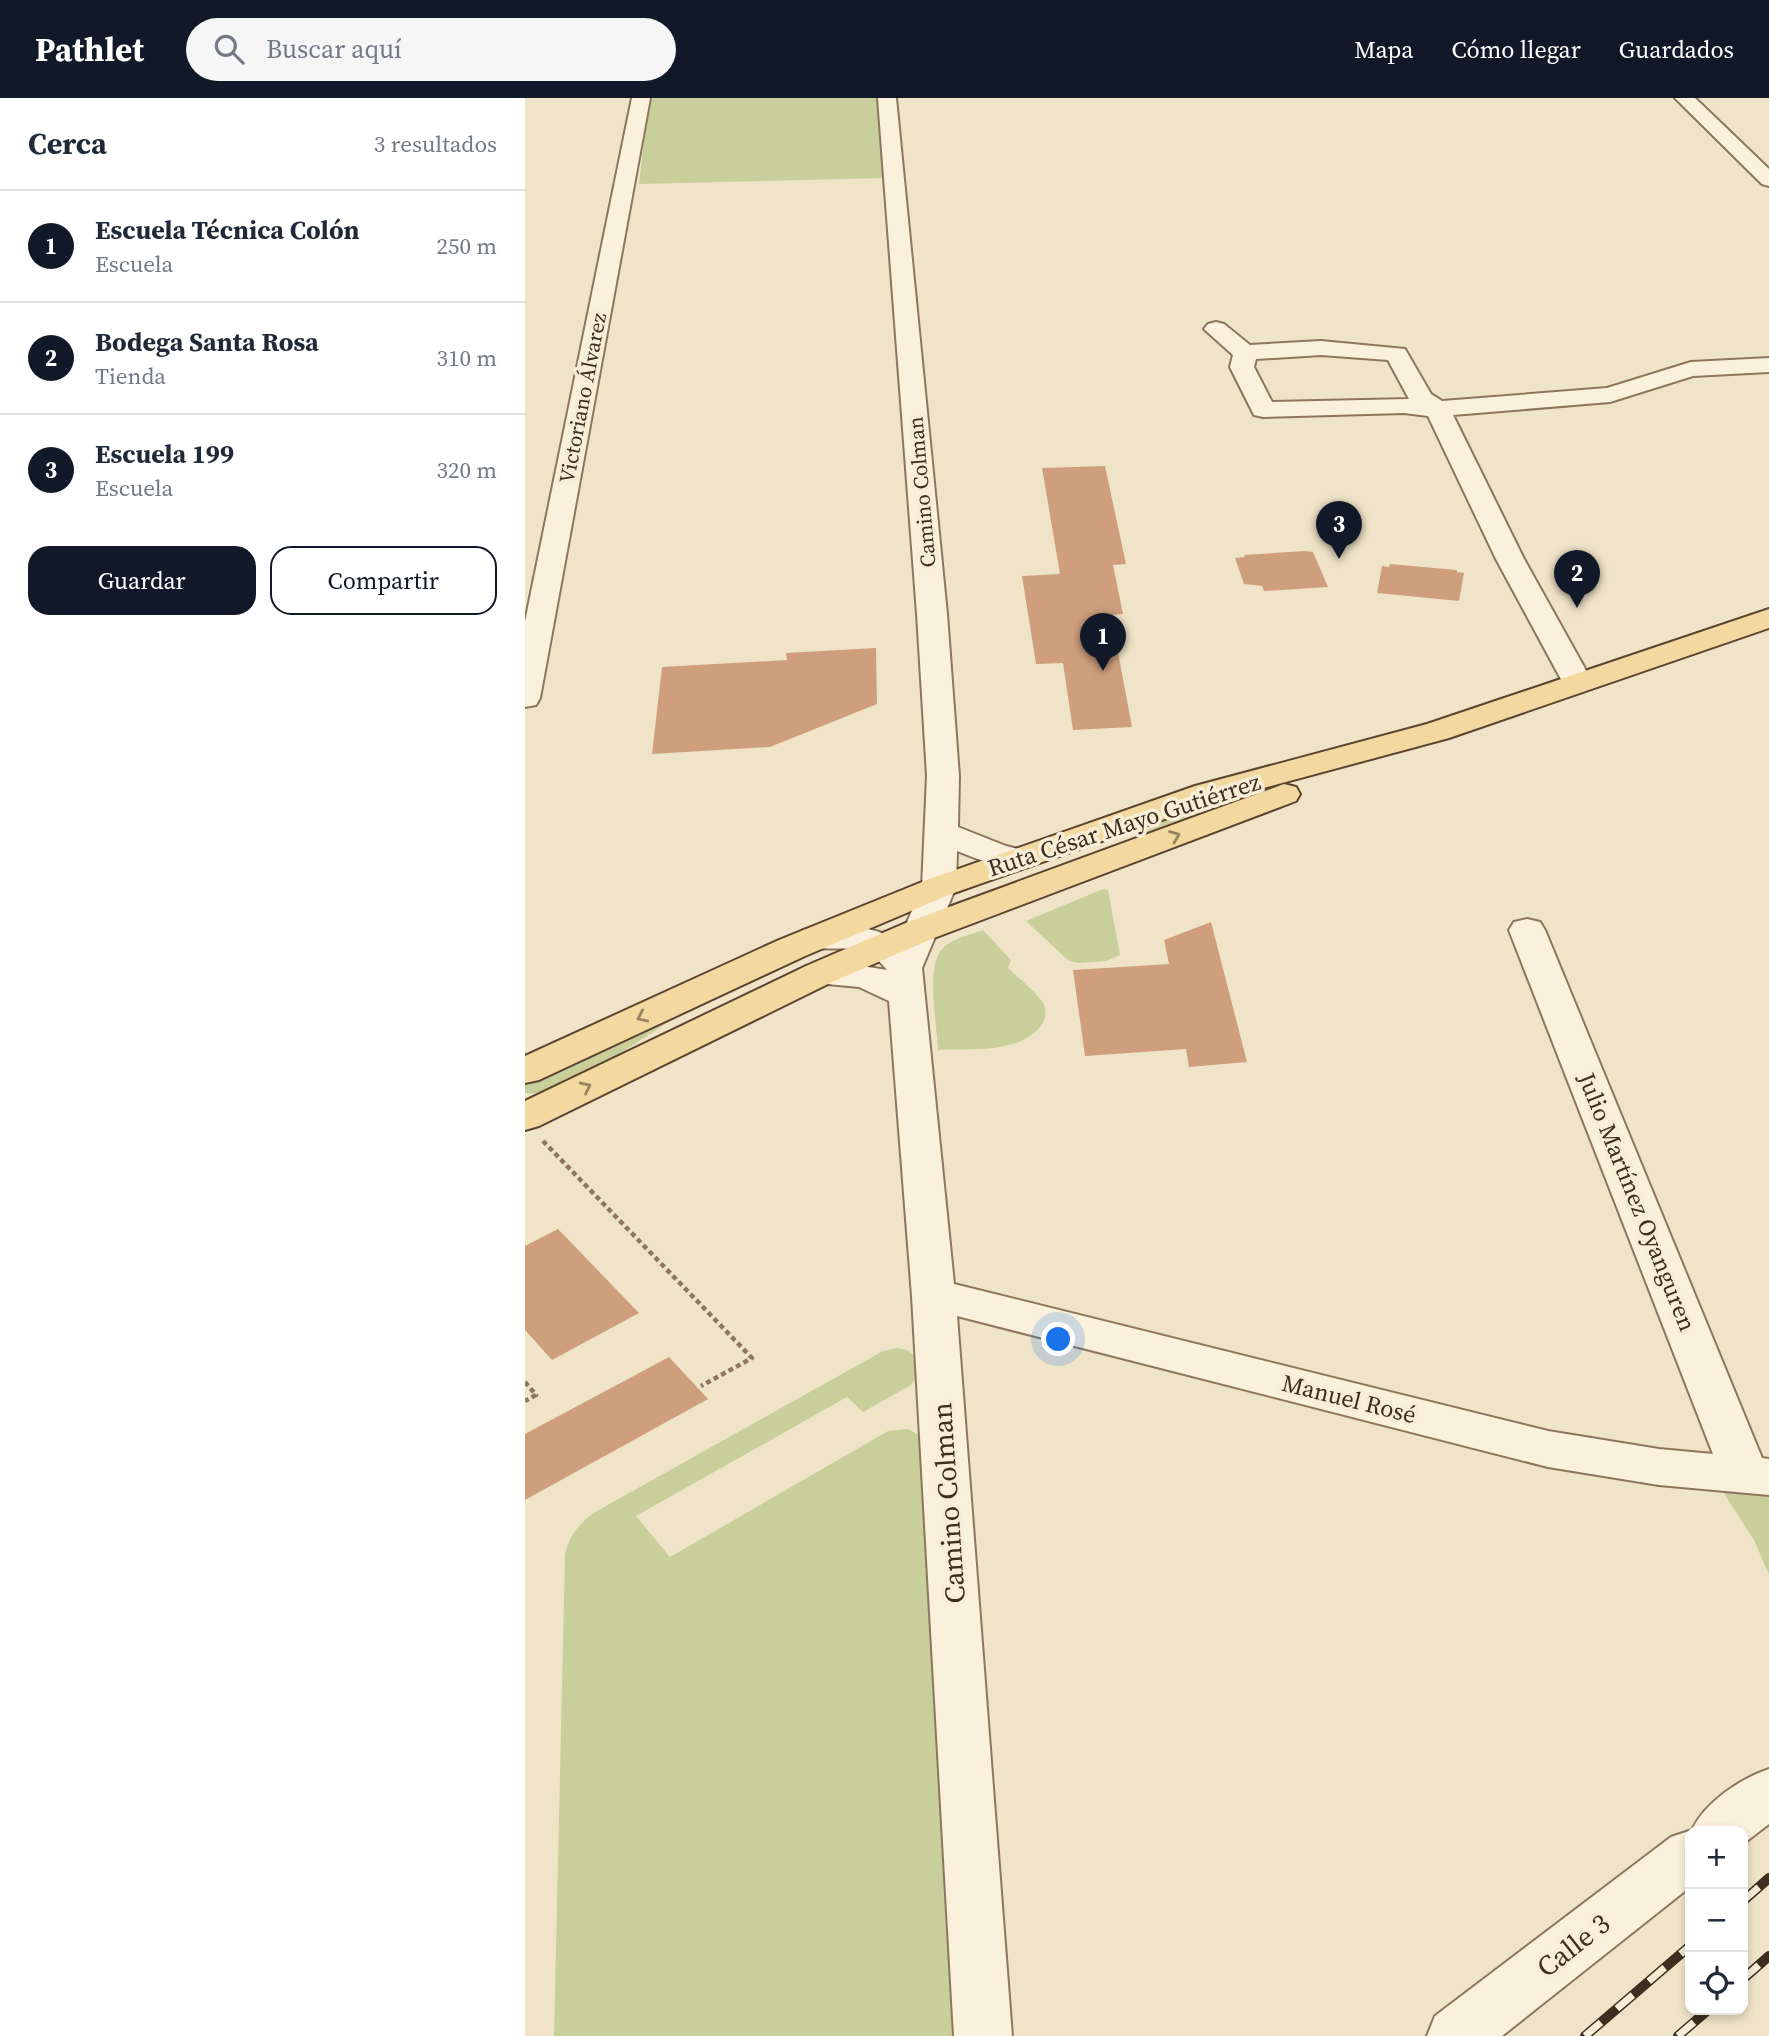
<!DOCTYPE html>
<html lang="es">
<meta charset="utf-8">
<style>
body{margin:0;font-family:"Source Serif 4",serif;background:#f6f6f7;color:#1f2937}
.controls{position:absolute;right:21px;bottom:21px;display:grid;overflow:hidden;border-radius:14px;box-shadow:0 4px 10px #0003}
.controls button{width:63px;height:63px;display:grid;place-items:center;padding:0;border:0;border-bottom:2px solid #e0e1e3;background:#fff;color:#1f2937;font:35px sans-serif}
.you{position:absolute;left:534px;top:1242px;width:24px;height:24px;margin:-18px;border:5px solid #fff;border-radius:50%;background:#1a73e8;box-shadow:0 0 0 10px #1a73e833}
.badge{display:grid;place-items:center;width:46px;height:46px;border-radius:50%;background:#111827;color:#fff;font-size:23px;font-weight:700}
.pin{position:absolute;translate:-50% -58px;filter:drop-shadow(0 2px 4px #0008)}
.pin::after{content:'';position:absolute;top:37px;width:24px;height:21px;background:inherit;clip-path:polygon(0 0,100% 0,50% 100%)}
.list{margin:0;padding:0;list-style:none}
h2{display:flex;justify-content:space-between;align-items:center;height:91px;margin:0;padding:0 28px;font-size:30px}
h2 small{font-size:23px;font-weight:400;color:#747a83}
.list li{display:grid;grid-template-columns:46px 1fr auto;gap:21px;align-items:center;box-sizing:border-box;height:112px;padding:0 28px;border-top:2px solid #e0e1e3}
.list b{display:block;font-size:26px;white-space:nowrap}
.list p{margin:0;font-size:23px;white-space:nowrap;color:#747a83}
.list em{font-size:23px;font-style:normal;color:#747a83}
.actions{display:flex;gap:14px;padding:21px 28px}
.actions a{flex:1;padding:16px 0;border:2px solid #111827;border-radius:21px;text-align:center;font-size:24px;color:#111827}
.actions .main{background:#111827;color:#fff}
.icon{flex:none;width:38px;height:38px;fill:none;stroke:currentColor;stroke-width:2;stroke-linecap:round;stroke-linejoin:round}
.map{position:relative;flex:none;width:1244px;height:1938px;overflow:hidden}
header{display:flex;align-items:center;gap:42px;box-sizing:border-box;height:98px;padding:0 35px;background:#111827;color:#fff}
header strong{font-size:33px}
nav{display:flex;gap:38px;margin-inline-start:auto;font-size:24px}
.search{width:490px;height:63px;background:#f6f6f7;display:flex;align-items:center;gap:18px;box-sizing:border-box;padding:0 24px;border-radius:38px;color:#747a83;font-size:26px}
main{display:flex}
aside{flex:1;background:#fff}
.map>svg:first-child{display:block}
</style>
<header>
<strong>Pathlet</strong>
<div class="search"><svg class="icon" aria-label="search" viewBox="0 0 24 24"><circle cx="10" cy="10" r="6"/><path d="M15 15l6 6"/></svg>Buscar aquí</div>
<nav><a>Mapa</a><a>Cómo llegar</a><a>Guardados</a></nav>
</header>
<main>
<aside>
<h2>Cerca<small>3 resultados</small></h2>
<ul class="list">
<li><span class="badge">1</span><div><b>Escuela Técnica Colón</b><p>Escuela</p></div><em>250 m</em></li>
<li><span class="badge">2</span><div><b>Bodega Santa Rosa</b><p>Tienda</p></div><em>310 m</em></li>
<li><span class="badge">3</span><div><b>Escuela 199</b><p>Escuela</p></div><em>320 m</em></li>
</ul>
<div class="actions"><a class="main">Guardar</a><a>Compartir</a></div>
</aside>
<div class="map">
<svg width="1244" height="1938" viewBox="0 0 1244 1938">
<rect width="100%" height="100%" fill="#f0e4c8"/>
<path fill="#c9cf9b" d="M124,0H354L360,80L114,86Z
M746,689L683,718L514,779L512,777L600,744L658,714Z
M578,791L583,792L595,857L581,863L554,865L544,863L501,823Z
M458,832L486,862L483,870C494,881 510,892 518,905C522,912 521,920 517,926C496,957 446,950 413,952C412,928 400,866 418,850C427,840 446,837 458,832Z
M275,858L279,859C238,882 193,897 152,919C116,939 40,1001 0,995V987Z
M372,1250C390,1252 392,1260 393,1277L386,1287L338,1314L322,1299L111,1418L145,1459L363,1333L383,1331L395,1338L433,1938H29L40,1457C44,1437 55,1424 72,1413L358,1253Z
M1196,1391L1244,1394V1477L1229,1442Z"/>
<path fill="#cf9f7d" d="M580,368L601,466L588,467L598,516L586,517L607,629L548,632L538,565L511,566L497,478L535,476L517,370Z
M780,453L788,454L803,489L739,493L737,488L719,486L710,460L720,459L719,457Z
M865,466L932,472V474L939,475L934,503L852,495L857,468L864,469Z
M351,550L352,606L245,649L127,656L137,569L262,562L261,555Z
M686,824L722,964L664,969L661,951L560,958L548,872L644,866L639,842Z
M33,1131L114,1215L27,1262L0,1232V1148Z
M144,1259L183,1301L0,1402V1336Z"/>
<g fill="none" stroke-linecap="round" stroke-linejoin="round">
<g stroke="#8d765c" stroke-width="4">
<path id="minor" d="M107,0H125L15,600L11,607L0,609V524Z
M353,0H371L422,516L434,678L433,729L481,748L506,754L511,761L506,768C481,774 456,762 432,753L431,789L397,870L429,1186L1023,1333L1134,1351L1188,1356L984,832L989,824L1002,821L1015,824L1020,832L1237,1360L1244,1361V1397L1134,1387L1023,1369L432,1218L487,1938H429L387,1198L364,903L334,889L281,884L276,876L281,868L318,865L362,872C337,839 311,856 278,848L273,840L278,832C310,825 345,826 374,843L397,789L402,678L392,516Z
M1150,0H1170L1244,71V88L1237,86Z
M691,224L699,226L725,247L796,243L880,251L906,296L917,303L1082,290L1166,264L1244,260V274L1168,278L1085,304L928,317L999,461L1068,585L1064,591L1053,594L1042,591L1038,585L971,461L903,318L879,315L738,319L729,317L705,269L708,257L679,231L683,226ZM796,257L863,262L884,301L747,304L729,269L731,261Z
M1244,1671V1726L1218,1746V1733H1165V1789L977,1938H902L910,1918L1146,1739L1167,1732C1180,1704 1215,1681 1244,1671Z"/>
</g>
<g stroke="#5b4430" stroke-width="4">
<path id="major" d="M1244,511V530L924,640L694,702L426,796L280,858L14,982L0,985V958L254,842L402,782L670,688L902,626Z
M759,686L771,689L775,696L771,703L409,840L307,884L14,1028L0,1032V1003L281,868L383,824Z"/>
</g>
<path stroke="#8d765c" stroke-width="4.5" stroke-dasharray="5 3.5" stroke-linecap="butt" d="M18,1043L227,1260L176,1288
M0,1284L11,1297L0,1303"/>
<use href="#minor" fill="#faf1dc" fill-rule="evenodd"/>
<use href="#major" fill="#f3d9a0" fill-rule="evenodd"/>
<g stroke="#3d2e20" stroke-width="10">
<path id="rail" d="M1218,1803L1244,1780
M1218,1881L1244,1858
M1060,1938L1165,1848
M1153,1938L1183,1912"/>
</g>
<use href="#rail" stroke="#f7eed8" stroke-width="7" stroke-dasharray="21" stroke-linecap="butt"/>
</g>
<defs><path id="oneway-chevron" d="M-2-3.5L2.5 0L-2 3.5" fill="none" stroke-width="1.6" stroke-linecap="round" stroke-linejoin="round" transform="scale(1.75)"/></defs>
<g stroke="#988460">
<use href="#oneway-chevron" transform="translate(650 738) rotate(-21)"/>
<use href="#oneway-chevron" transform="translate(117 919) rotate(155)"/>
<use href="#oneway-chevron" transform="translate(61 989) rotate(-26)"/>
</g>
<g text-anchor="middle" stroke-width="7" stroke-linejoin="round" paint-order="stroke">
<g font-size="21" fill="#3d2e20" stroke="#f7eed8">
<text transform="translate(58 300) rotate(-79)" y="7">Victoriano Álvarez</text>
<text transform="translate(397 394) rotate(-95)" y="7">Camino Colman</text>
</g>
<g font-size="24" fill="#3d2e20" stroke="#f7eed8">
<text transform="translate(599 727) rotate(-18)" y="8">Ruta César Mayo Gutiérrez</text>
<text transform="translate(1112 1104) rotate(68)" y="8">Julio Martínez Oyanguren</text>
<text transform="translate(824 1301) rotate(14)" y="8">Manuel Rosé</text>
</g>
<g font-size="28" fill="#3d2e20" stroke="#f7eed8">
<text transform="translate(423 1405) rotate(-94)" y="10">Camino Colman</text>
<text transform="translate(1048 1847) rotate(-38)" y="10">Calle 3</text>
</g>
</g>
</svg>
<div class="controls">
<button>+</button>
<button>−</button>
<button><svg class="icon" aria-label="locate" viewBox="0 0 24 24"><circle cx="12" cy="12" r="6"/><path d="M12 2v4M12 18v4M2 12h4M18 12h4"/></svg></button>
</div>
<div class="you"></div>
<div class="pin badge" style="left:578px;top:573px">1</div>
<div class="pin badge" style="left:1052px;top:510px">2</div>
<div class="pin badge" style="left:814px;top:461px">3</div>
</div>
</main>
